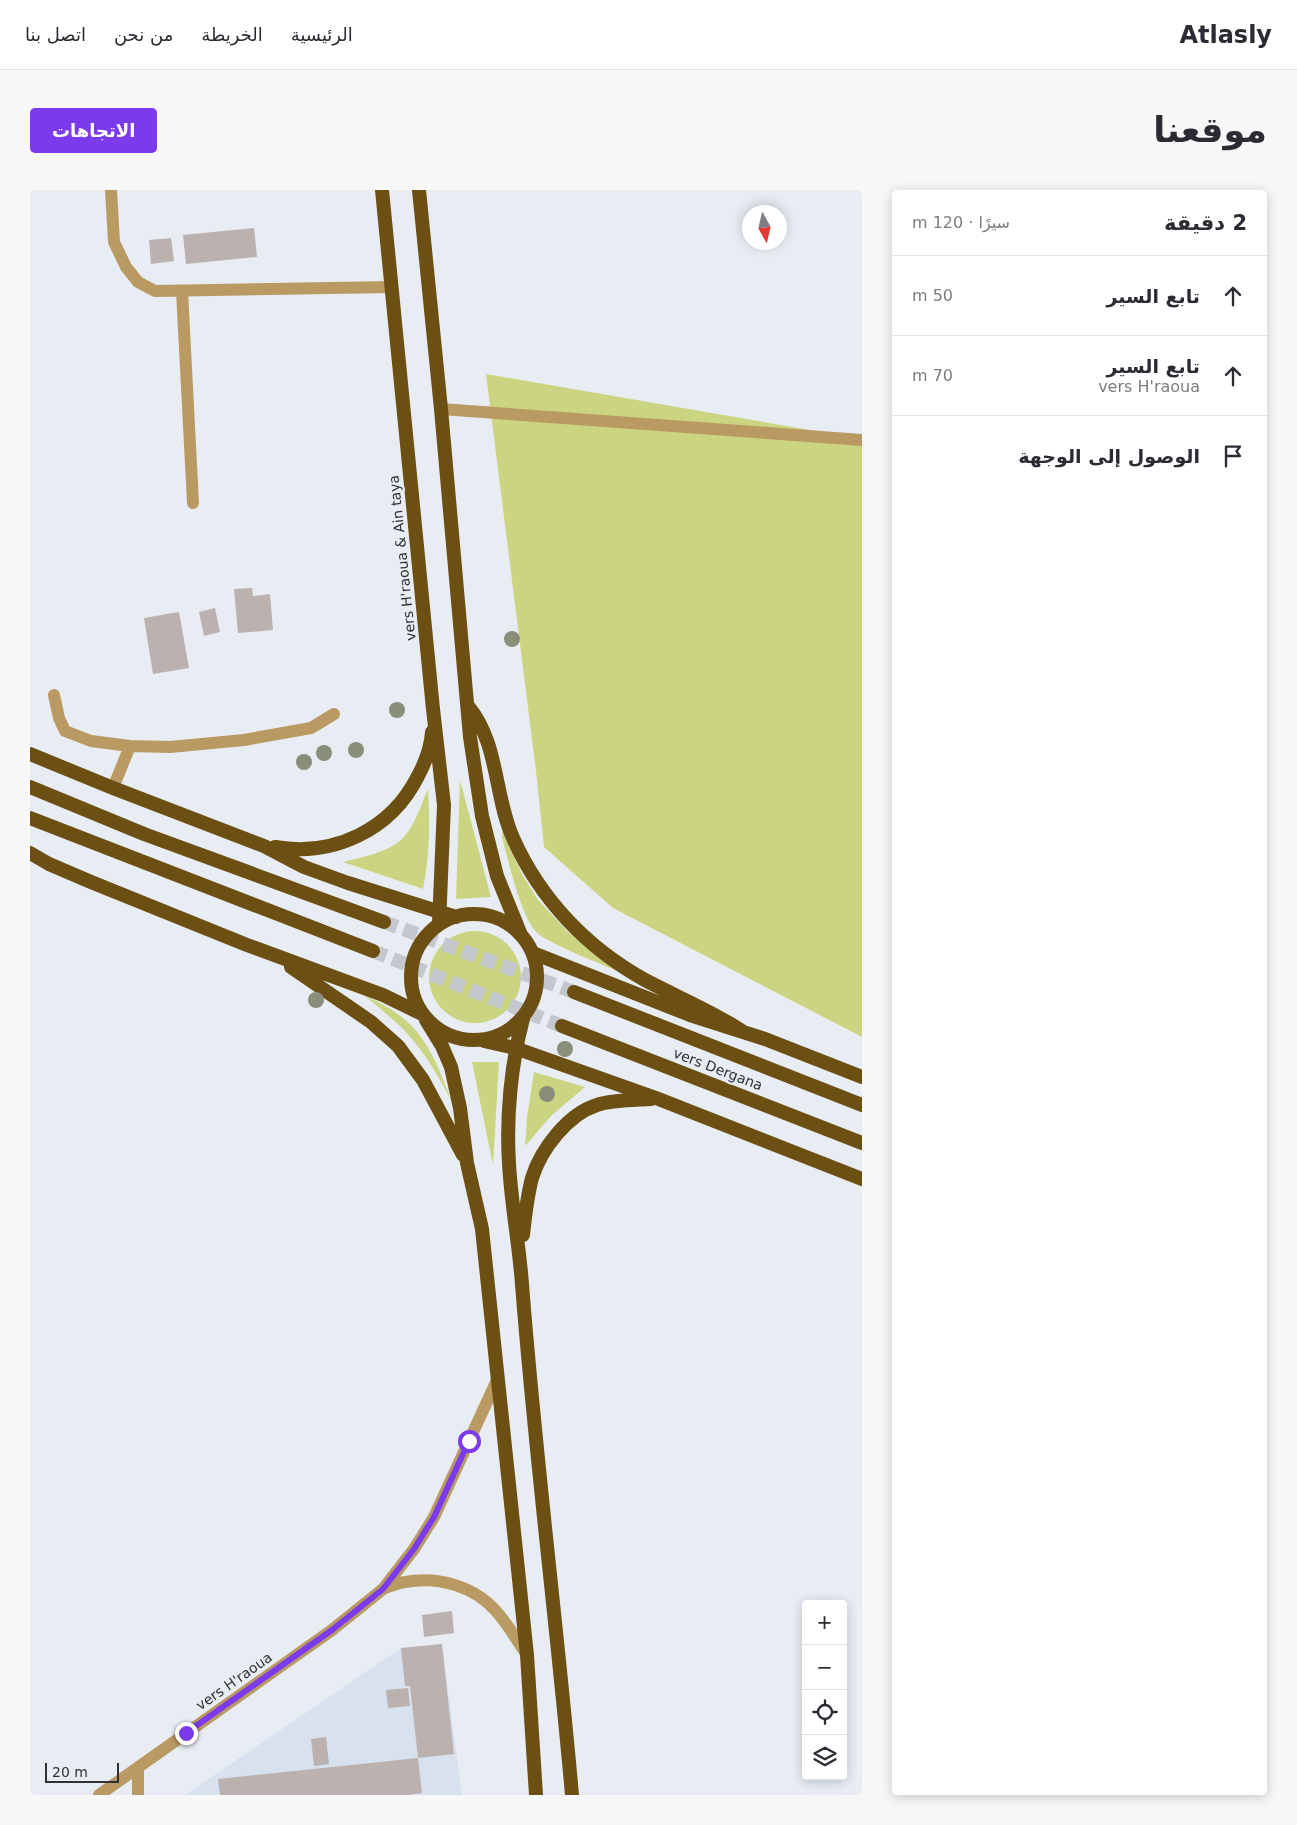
<!DOCTYPE html>
<html lang="ar">
<meta charset="utf-8">
<style>
body{margin:0;font-family:"DejaVu Sans",Cairo,sans-serif;background:#f7f7f7;color:#2b2b33;direction:rtl}
.controls{position:absolute;right:15px;bottom:15px;display:grid;overflow:hidden;border-radius:5px;box-shadow:0 2px 12px #0003}
.controls button{width:45px;height:45px;display:grid;place-items:center;padding:0;border:0;border-bottom:1px solid #e1e1e2;background:#fff;color:#2b2b33;font:25px sans-serif}
.compass{position:absolute;left:712px;top:15px;width:45px;height:45px;border-radius:50%;background:#fff;box-shadow:0 2px 12px #0003;rotate:172deg}
.scale{position:absolute;left:15px;bottom:12px;width:74px;box-sizing:border-box;padding-left:5px;border:2px solid #2f3134;border-top:0;font-size:14px;line-height:18px;white-space:nowrap;color:#2f3134;-webkit-text-stroke:4px #e8edf4;paint-order:stroke}
.stop{position:absolute;width:15px;height:15px;margin:-11px;border:4px solid #7c3aed;border-radius:50%;background:#fff}
.stop.end{background:#7c3aed;border-color:#fff;box-shadow:0 1px 5px #0008}
.list{margin:0;padding:0;list-style:none}
h2{display:flex;justify-content:space-between;align-items:center;height:65px;margin:0;padding:0 20px;font-size:21px}
h2 small{font-size:16px;font-weight:400;color:#7c7c81}
.list li{display:grid;grid-template-columns:32px 1fr auto;gap:15px;align-items:center;box-sizing:border-box;height:80px;padding:0 20px;border-top:1px solid #e1e1e2}
.list b{display:block;font-size:19px;white-space:nowrap}
.list p{margin:0;font-size:16px;white-space:nowrap;color:#7c7c81}
.list em{font-size:16px;font-style:normal;color:#7c7c81}
.icon{flex:none;width:28px;height:28px;fill:none;stroke:currentColor;stroke-width:2;stroke-linecap:round;stroke-linejoin:round}
.map{position:relative;flex:none;width:832px;height:1605px;overflow:hidden;direction:ltr;border-radius:5px}
header{display:flex;align-items:center;gap:30px;box-sizing:border-box;height:70px;padding:0 25px;background:#fff;border-bottom:1px solid #e1e1e2}
header strong{font-size:24px}
nav{display:flex;gap:28px;margin-inline-start:auto;font-size:18px}
.intro{display:flex;align-items:center;justify-content:space-between;box-sizing:border-box;height:120px;padding:0 30px}
h1{margin:0;font-size:35px}
.button{padding:12px 22px;border-radius:5px;background:#7c3aed;color:#fff;font-size:18px;font-weight:700}
main{display:flex;gap:30px;padding:0 30px}
aside{flex:1;background:#fff;border-radius:5px;box-shadow:0 2px 12px #0003}
.map>svg:first-child{display:block}
</style>
<header>
<strong>Atlasly</strong>
<nav><a>الرئيسية</a><a>الخريطة</a><a>من نحن</a><a>اتصل بنا</a></nav>
</header>
<div class="intro"><h1>موقعنا</h1><a class="button">الاتجاهات</a></div>
<main>
<aside>
<h2>2 دقيقة<small>سيرًا · 120 m</small></h2>
<ul class="list">
<li><svg class="icon" aria-label="ahead" viewBox="0 0 24 24"><path d="M12 20V5M6 11l6-6 6 6"/></svg><div><b>تابع السير</b></div><em>50 m</em></li>
<li><svg class="icon" aria-label="ahead" viewBox="0 0 24 24"><path d="M12 20V5M6 11l6-6 6 6"/></svg><div><b>تابع السير</b><p>vers H'raoua</p></div><em>70 m</em></li>
<li><svg class="icon" aria-label="arrive" viewBox="0 0 24 24"><path d="M6 21V4h12l-3 4 3 4H6"/></svg><div><b>الوصول إلى الوجهة</b></div></li>
</ul>
</aside>
<div class="map">
<svg width="832" height="1605" viewBox="0 0 832 1605">
<rect width="100%" height="100%" fill="#e8edf4"/>
<path fill="#d8e1ee" d="M412,1454L432,1605H155L371,1458Z"/>
<path fill="#cbd581" d="M456,184L832,249V847L583,718L514,657L506,581Z
M430,590L461,707L426,709Z
M398,599C400,635 400,663 393,699L313,672C332,667 356,663 371,650C384,638 391,615 398,599Z
M472,640L492,684L508,710L538,742L587,781C571,774 515,752 506,742C490,724 479,672 472,648Z
M399 787a46 46 0 1 1 92 0a46 46 0 1 1-92 0Z
M335,806C391,830 401,858 422,912C408,885 392,858 371,837C359,826 347,816 335,806Z
M442,872H469L463,975Z
M504,882L555,897L522,925L495,956L497,927Z"/>
<path fill="#bbb2af" d="M224,38L227,67L156,74L153,45Z
M141,48L144,71L121,74L119,50Z
M222,398L223,406L240,404L243,440L208,443L204,399Z
M185,418L190,442L174,446L169,422Z
M149,422L159,478L123,484L114,428Z
M422,1421L424,1443L394,1447L392,1425Z
M412,1454L424,1564L388,1568L380,1496H375L371,1458Z
M378,1498L380,1516L358,1518L356,1500Z
M296,1547L299,1574L284,1576L281,1549Z
M388,1568L392,1603L379,1605H190L188,1589Z"/>
<g fill="none" stroke-linecap="round" stroke-linejoin="round">
<path stroke="#c3c7ce" stroke-width="14" stroke-dasharray="14 7" stroke-linecap="butt" d="M354,732L544,802
M343,761L532,836"/>
<path stroke="#b99a63" stroke-width="12" d="M81,0L84,52L96,77L108,92L125,101L362,97
M152,101L163,313
M411,219L832,250
M24,505L29,528L35,541L61,551L100,556L140,557L214,550L281,538L304,524
M83,598L100,556
M108,1578V1605"/>
<path stroke="#b99a63" stroke-width="12" d="M467,1190L404,1327L384,1359L353,1399C360,1396 368,1393 375,1392C408,1386 444,1396 466,1421C478,1434 487,1451 497,1465
M69,1605L302,1440L353,1399"/>
<path stroke="#6c4f12" stroke-width="14" d="M352,0L403,519L414,615L409,734
M389,0L411,219L440,547L452,626L467,686L491,745
M438,516C469,553 464,606 483,648C510,709 557,758 615,790C647,807 682,821 712,841
M0,564L83,598L234,656L274,677L318,693L426,727
M0,597L114,644L354,732
M0,628L343,761
M245,657C304,667 361,640 388,586C395,573 401,557 402,542
M0,663L19,674L61,692L217,755L353,805L392,824
M381 787a63 63 0 1 1 126 0a63 63 0 1 1-126 0Z
M503,763L660,825L735,849L832,887
M261,777L341,832L368,856L393,890L433,965
M544,802L832,915
M493,829C481,874 476,927 479,973C481,1013 489,1053 492,1094C505,1264 527,1434 542,1605
M396,830L412,856L421,877L430,918L437,973L452,1039L497,1465L506,1605
M532,836L832,953
M454,851L485,858L626,908L832,989
M493,1045C495,1026 497,1007 502,988C511,959 538,924 567,915C580,910 606,910 621,909"/>
</g>
<g fill="#898e7a">
<circle cx="482" cy="449" r="8"/>
<circle cx="367" cy="520" r="8"/>
<circle cx="326" cy="560" r="8"/>
<circle cx="294" cy="563" r="8"/>
<circle cx="274" cy="572" r="8"/>
<circle cx="286" cy="810" r="8"/>
<circle cx="535" cy="859" r="8"/>
<circle cx="517" cy="904" r="8"/>
</g>
<g fill="none" stroke-linecap="round" stroke-linejoin="round">
<path stroke="#7c3aed" stroke-width="6" d="M156,1543L302,1440L353,1399L384,1359L404,1327L439,1251"/>
</g>
<g text-anchor="middle" stroke-width="4.5" stroke-linejoin="round" paint-order="stroke">
<g font-size="14" fill="#2f3134" stroke="#e8edf4">
<text transform="translate(372 368) rotate(-96)" y="5">vers H'raoua &amp; Ain taya</text>
<text transform="translate(688 879) rotate(21)" y="5">vers Dergana</text>
<text transform="translate(204 1491) rotate(-35)" y="5">vers H'raoua</text>
</g>
</g>
</svg>
<div class="controls">
<button>+</button>
<button>−</button>
<button><svg class="icon" aria-label="locate" viewBox="0 0 24 24"><circle cx="12" cy="12" r="6"/><path d="M12 2v4M12 18v4M2 12h4M18 12h4"/></svg></button>
<button><svg class="icon" aria-label="layers" viewBox="0 0 24 24"><path d="M12 4l9 5-9 5-9-5zM3 14l9 5 9-5"/></svg></button>
</div>
<svg class="compass" viewBox="-18 -18 36 36"><path d="M0-13l5 13h-10z" fill="#e53935"/><path d="M0 13l5-13h-10z" fill="#7c7c81"/></svg>
<div class="scale">20 m</div>
<div class="stop" style="left:439px;top:1251px"></div>
<div class="stop end" style="left:156px;top:1543px"></div>
</div>
</main>
